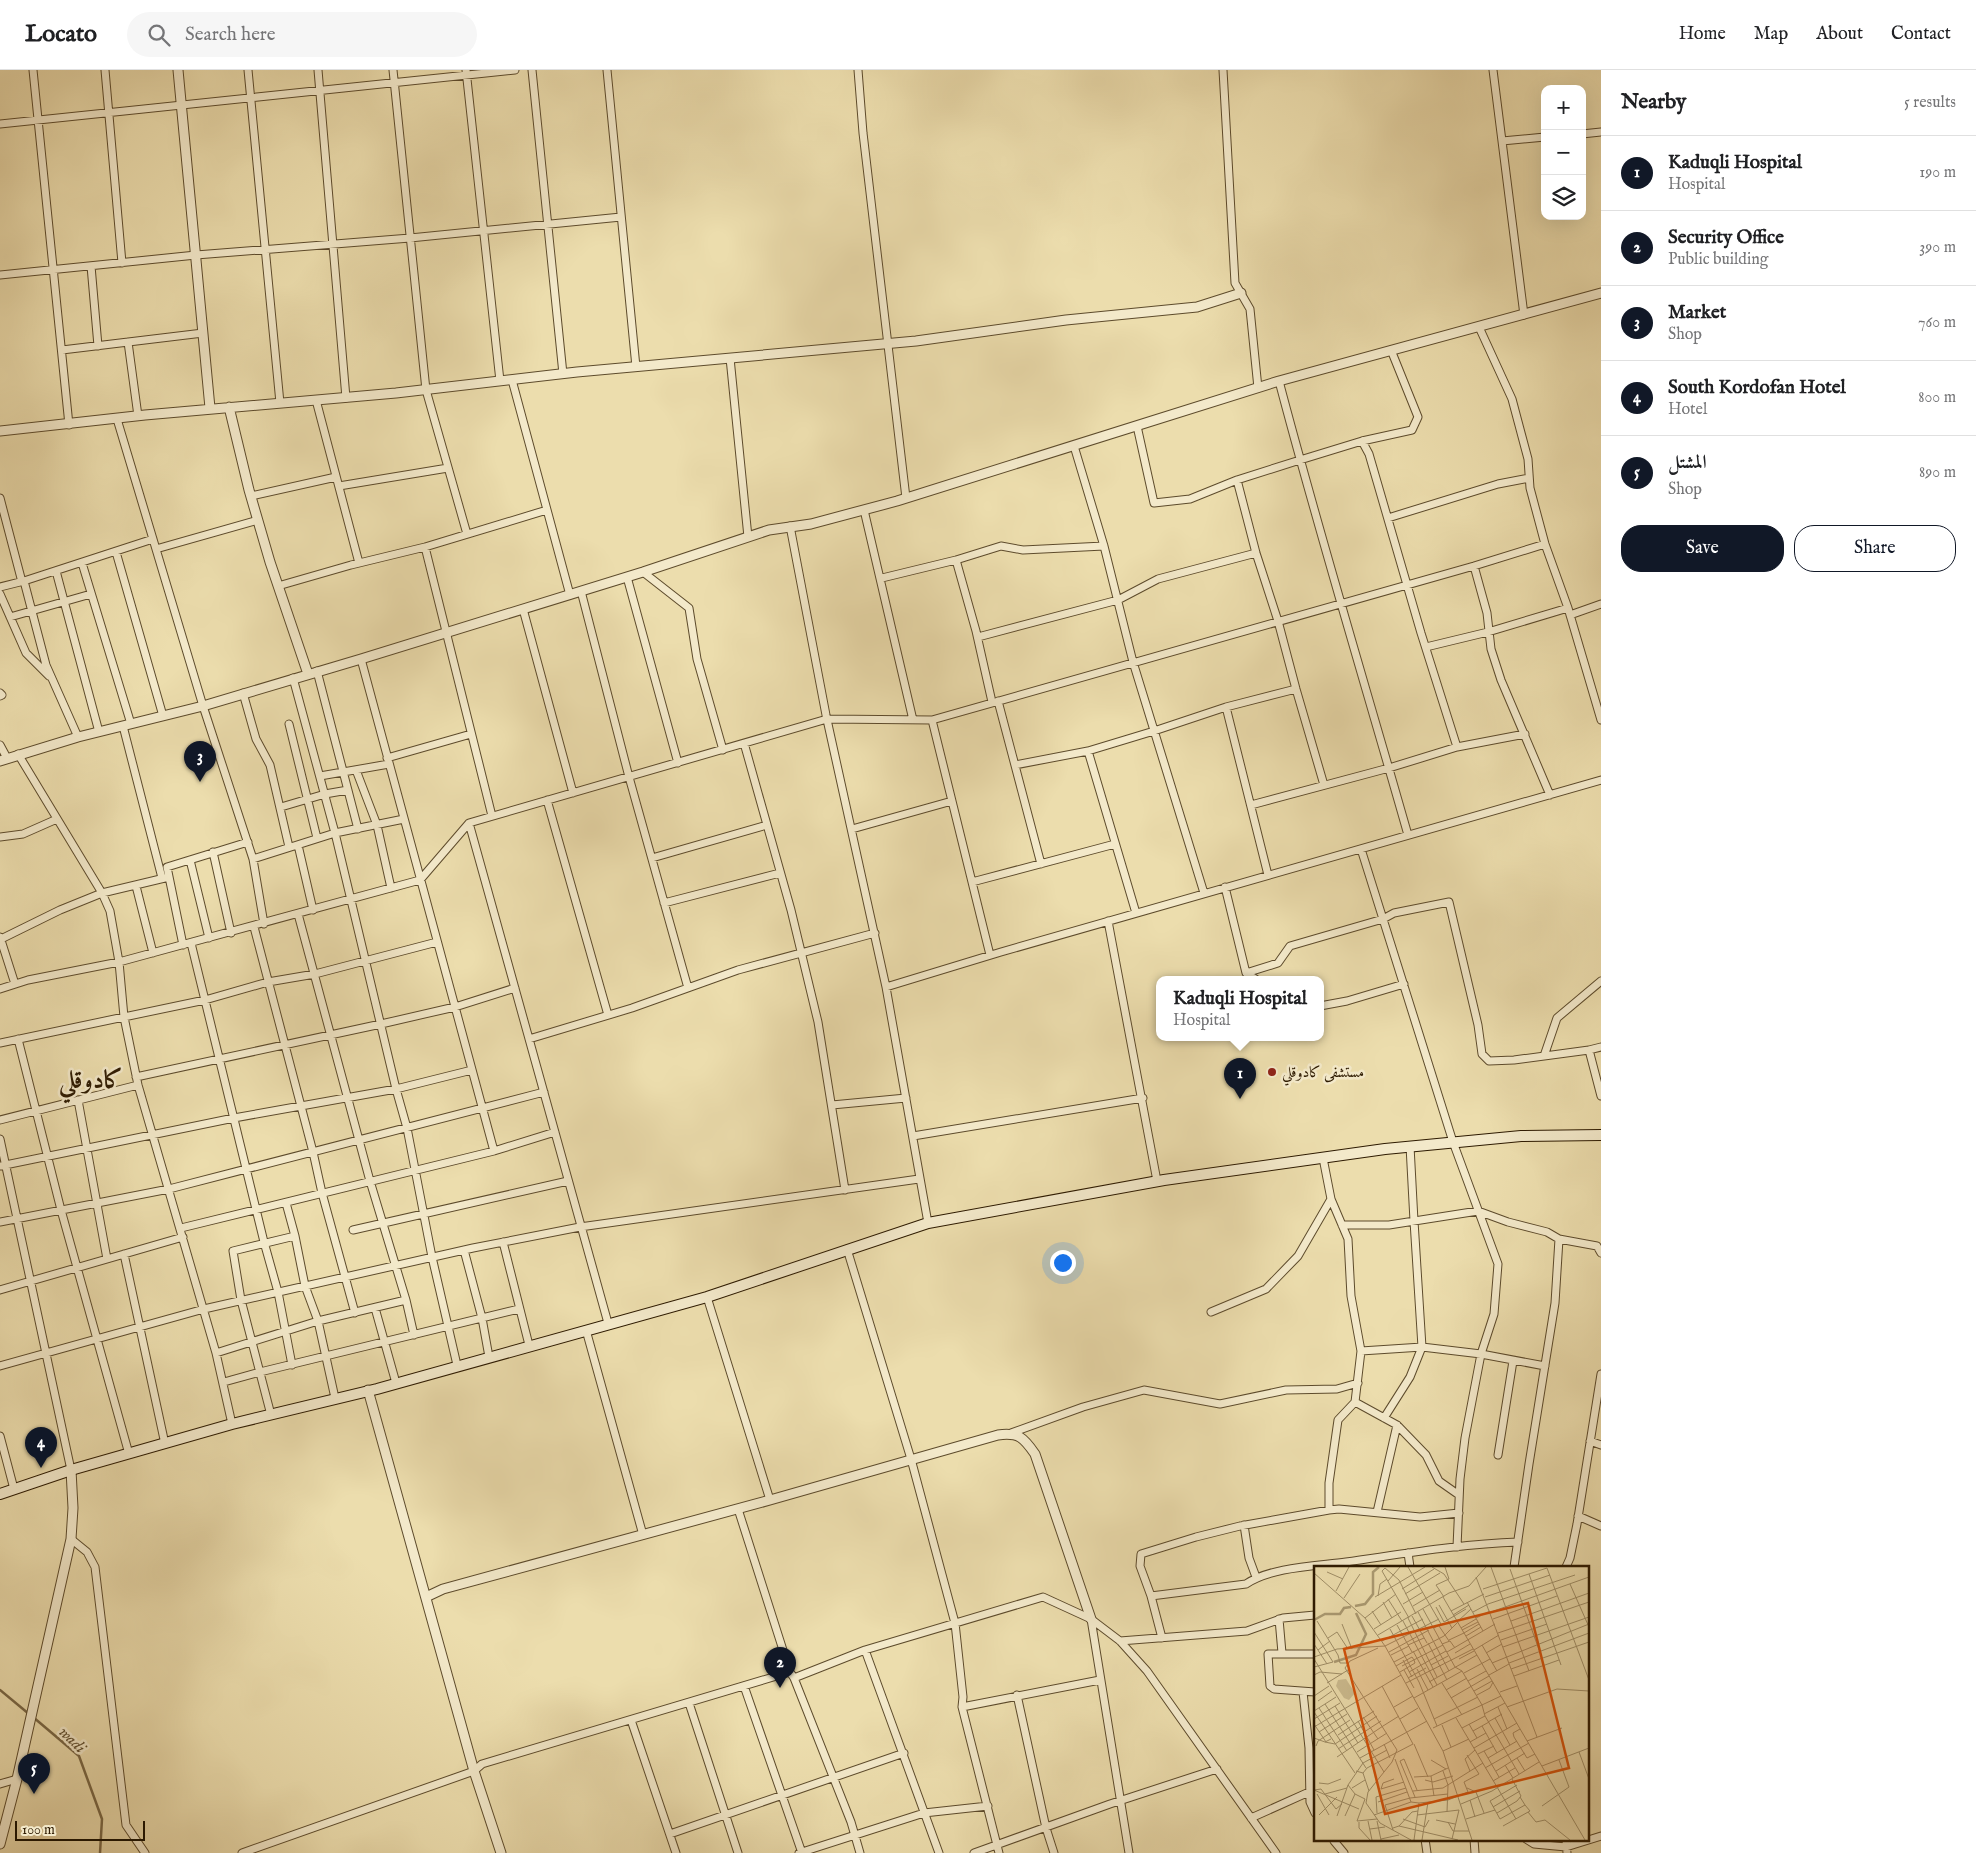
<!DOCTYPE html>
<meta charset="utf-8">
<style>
body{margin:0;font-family:"IM FELL English",Amiri,serif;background:#f6f6f6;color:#202124}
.controls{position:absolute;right:15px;top:15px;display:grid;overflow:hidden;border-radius:10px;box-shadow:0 5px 20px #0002}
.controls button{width:45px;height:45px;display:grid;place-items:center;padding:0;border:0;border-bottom:1px solid #e0e0e0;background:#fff;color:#202124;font:25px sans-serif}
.scale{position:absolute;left:15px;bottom:12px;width:130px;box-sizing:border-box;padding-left:5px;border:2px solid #2d1a01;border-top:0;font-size:14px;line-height:18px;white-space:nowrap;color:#2d1a01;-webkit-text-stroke:4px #f3e9ca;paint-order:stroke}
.you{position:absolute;left:1062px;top:1192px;width:18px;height:18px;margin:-12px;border:4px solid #fff;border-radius:50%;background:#1a73e8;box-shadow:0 0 0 8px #1a73e833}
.badge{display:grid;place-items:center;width:32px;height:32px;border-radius:50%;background:#111827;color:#fff;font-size:16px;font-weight:700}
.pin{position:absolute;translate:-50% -41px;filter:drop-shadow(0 1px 2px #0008)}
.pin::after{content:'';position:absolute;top:26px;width:18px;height:15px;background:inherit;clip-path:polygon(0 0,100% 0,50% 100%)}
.popup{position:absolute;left:1156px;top:906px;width:168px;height:65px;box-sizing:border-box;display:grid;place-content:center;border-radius:10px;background:#fff;filter:drop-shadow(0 1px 4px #0005);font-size:16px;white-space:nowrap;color:#757577}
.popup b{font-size:19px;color:#202124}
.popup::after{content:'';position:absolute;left:50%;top:100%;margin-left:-10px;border:10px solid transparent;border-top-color:#fff}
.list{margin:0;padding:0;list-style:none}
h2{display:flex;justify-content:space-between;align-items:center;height:65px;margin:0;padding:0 20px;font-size:21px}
h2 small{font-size:16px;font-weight:400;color:#757577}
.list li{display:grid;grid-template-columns:32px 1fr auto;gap:15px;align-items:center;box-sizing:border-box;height:75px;padding:0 20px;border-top:1px solid #e0e0e0}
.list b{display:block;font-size:19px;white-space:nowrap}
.list p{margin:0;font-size:16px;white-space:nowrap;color:#757577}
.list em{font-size:16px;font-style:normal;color:#757577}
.actions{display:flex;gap:10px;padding:15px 20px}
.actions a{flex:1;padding:11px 0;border:1px solid #111827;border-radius:20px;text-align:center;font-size:18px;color:#111827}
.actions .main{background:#111827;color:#fff}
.icon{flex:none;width:28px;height:28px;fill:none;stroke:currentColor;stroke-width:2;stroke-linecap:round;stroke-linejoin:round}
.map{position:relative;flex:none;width:1601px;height:1783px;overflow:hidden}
header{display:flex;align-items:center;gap:30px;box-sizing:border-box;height:70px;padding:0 25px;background:#fff;border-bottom:1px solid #e0e0e0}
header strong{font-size:24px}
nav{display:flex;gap:28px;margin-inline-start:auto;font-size:18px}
.search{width:350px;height:45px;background:#f6f6f6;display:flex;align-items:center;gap:12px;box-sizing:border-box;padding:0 18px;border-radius:28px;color:#757577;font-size:19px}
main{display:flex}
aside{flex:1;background:#fff}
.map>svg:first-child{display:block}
</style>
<header>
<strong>Locato</strong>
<div class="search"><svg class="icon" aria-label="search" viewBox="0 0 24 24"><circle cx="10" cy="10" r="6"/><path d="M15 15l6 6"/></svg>Search here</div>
<nav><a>Home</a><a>Map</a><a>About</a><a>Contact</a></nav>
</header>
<main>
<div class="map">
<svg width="1601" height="1783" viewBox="0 0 1601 1783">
<rect width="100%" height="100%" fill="#ecddad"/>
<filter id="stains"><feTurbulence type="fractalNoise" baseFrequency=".004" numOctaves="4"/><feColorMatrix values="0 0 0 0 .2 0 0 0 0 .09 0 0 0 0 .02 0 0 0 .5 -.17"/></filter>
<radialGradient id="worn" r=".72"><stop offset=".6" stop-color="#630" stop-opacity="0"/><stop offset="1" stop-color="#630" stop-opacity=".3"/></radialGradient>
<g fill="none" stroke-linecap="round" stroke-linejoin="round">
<path stroke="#796745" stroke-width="2.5" d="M0,1620L29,1644
M33,1647L79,1686L102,1749L100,1783"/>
<g stroke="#5d4b2c" stroke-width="9">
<path id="minor" d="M33,0L69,355
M105,0L122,193
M248,0L280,333
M318,0L346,328
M393,0L426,320L467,464
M466,0L500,311
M532,0L563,304
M607,0L636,297
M858,0L863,63L906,428
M1223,0L1235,213L1250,239L1258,318
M1493,0L1524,245
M0,54L515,0
M1582,64L1601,62
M1502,71L1545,67
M91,196L98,276
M0,205L196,185L410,168L621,147
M1479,257L1512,329L1528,389L1530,418L1545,474L1568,538L1601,650
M128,272L138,346
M62,280L203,263
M730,288L748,467
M512,310L570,525
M1279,311C1319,463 1365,614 1408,765
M316,330L359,493
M117,349L203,636L253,789L264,854
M1137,356L1154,433L1190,429L1237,410L1300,390L1362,371L1412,360L1418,347L1391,280
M1362,371L1369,384L1421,563L1457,677
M1074,376L1104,476L1133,592L1204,823
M1237,410L1256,483L1278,551L1296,619L1324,715
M339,416L448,398
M251,426L336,407
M0,428L22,512
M864,440L913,650
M1388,448L1498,414L1529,408
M790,456L826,645L886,917L928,1153
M425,477L492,746
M156,479L258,450
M116,482L163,646
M956,490L976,561L992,632
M82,493L131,654
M1474,496L1487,543L1491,579L1501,610L1550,725
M56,501L99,662
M643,502L689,538L697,589L723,680
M627,507L678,693
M882,508L956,490L1001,476L1023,480L1104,476
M24,511L46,595L78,667
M278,516L351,495L425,477L547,440
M0,517L24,511L153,469
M581,521L629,707L688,918
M0,524L26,583L49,606
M523,539L573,723
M1570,545L1601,534
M10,547L91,524
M978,567L1118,530L1158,509L1256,483
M1426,577L1488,562L1568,538
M361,589L494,1081
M317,601L358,759
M293,608L335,763L396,1019L407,1058L432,1187L457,1295
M0,623L2,625L0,626
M243,623L256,669L270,695L289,777
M998,631L1041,794
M1226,637L1268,805
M932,650L990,885
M289,654L317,768
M123,656L162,808
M744,673L791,840L818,952L845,1120
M0,675L7,688
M1088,681L1136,843
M18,684L102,823L110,841L119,892L124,947L138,1015L216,1283L232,1354
M387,688L471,664
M1015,695L1088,681L1154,661L1226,637L1296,619
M356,700L377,755L391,818
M320,706L389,694
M547,730L608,945
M1251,735L1389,698L1457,677L1525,664
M281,737L325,724L348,720
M469,753L608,1253
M852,759L952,731
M0,767L23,764L57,749
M298,775L313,840
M1361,779L1453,1072L1498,1194L1494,1244L1481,1284L1465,1368L1460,1409L1457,1477
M213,782L231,863
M652,788L767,755
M253,789L335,763L404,749
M190,790L209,868
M972,812L1115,774
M136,816L153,883
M1225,817L1246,903L1257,910
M664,833L780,803
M298,844L370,1111L406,1230L414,1265
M1108,851L1157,1111
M254,857L313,1082L322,1123L355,1243
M0,867L15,914
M1,869L60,840L102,823L169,807
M191,873L264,1172L278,1222L292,1295
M183,875L167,797L248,772
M1246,903L1278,893L1290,876L1383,849L1394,843L1449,832L1478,955L1482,984L1489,991L1514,990L1589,980L1601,1026
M886,917L1001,882L1601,710
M0,919L28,910L119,892L420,810L469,753L827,649L932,650L1474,496L1545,474
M1320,936L1347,931L1404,914
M18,969L61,1140L129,1384
M529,969L632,938L738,900L875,863
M0,973L205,930L268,912L315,904L437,872
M1589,980L1601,977
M1544,986L1557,948L1601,911
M136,1007L381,954L455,937L515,918
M78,1030L107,1189
M832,1035L906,1028
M0,1050L138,1015
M913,1066L1143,1028
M0,1069L71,1400
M1323,1088L1331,1129L1348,1169L1351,1226L1361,1281L1355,1332L1338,1350L1329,1413V1440
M0,1096L234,1048L396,1019L472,1000
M286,1133L295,1166
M0,1152L169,1119L544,1022
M1342,1155H1389L1478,1141L1508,1152L1547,1162L1559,1169L1597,1176L1601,1183
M181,1158L494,1081L555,1062
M353,1160L568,1111
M503,1172L529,1275
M847,1179L911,1389L955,1553L963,1627L962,1637L999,1783
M464,1180L482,1248L489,1287
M124,1184L165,1374
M0,1220L183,1167
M707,1227L770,1430
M375,1238L396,1313
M1211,1242L1266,1219L1298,1186L1331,1129
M586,1260L643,1465
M1361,1281L1422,1277L1481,1284L1545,1296
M216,1283L318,1251L406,1230
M0,1296L204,1239L473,1178L580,1157L919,1109
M224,1312L260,1302L519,1239
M1355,1332L1397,1355L1426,1385L1439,1411L1459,1425
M271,1345L241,1230L233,1181L295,1166L305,1216L318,1251L335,1328
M1384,1348L1410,1307L1422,1277L1414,1151L1410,1076
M1011,1363L1083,1337L1144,1320L1220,1334L1286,1320L1337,1319L1358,1313
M0,1366L14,1419
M1590,1371L1601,1375
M1498,1385L1513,1291
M738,1439L790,1602
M1377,1442L1397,1355
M1459,1443L1420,1447L1339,1439L1329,1440L1240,1456L1196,1467L1141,1484L1140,1496L1151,1526L1246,1514C1271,1497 1316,1496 1346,1492C1403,1484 1460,1474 1518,1472
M1578,1446L1601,1456
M1244,1455L1249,1488L1256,1507
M71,1469L87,1482L95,1497L126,1755L145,1783
M1408,1483L1410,1497
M1514,1497L1529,1394L1555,1233L1559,1169
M1566,1497L1570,1488L1577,1454L1601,1304
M1151,1526L1162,1568
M1091,1549L1129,1783
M1279,1549L1282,1583
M1120,1571L1247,1561L1283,1548L1315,1545
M865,1580L939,1783
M1315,1584H1268L1270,1616L1274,1619L1315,1622
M794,1608L851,1752L860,1783
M744,1616L802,1783
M1303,1622L1309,1678L1310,1732L1315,1743
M1017,1625L1046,1758L1054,1783
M689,1633L738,1783
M962,1637L1100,1610
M631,1650L676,1783
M0,1714L17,1709
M1251,1748L1309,1722
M670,1764L904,1683
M1425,1769L1427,1783
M1474,1769L1475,1783
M1526,1769L1534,1774L1566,1777L1601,1766
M1566,1769L1567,1783
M1334,1771L1344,1783
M242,1783L474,1701L482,1694L790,1602L794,1608L865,1580L1043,1527L1091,1549L1120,1571L1147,1601L1276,1783
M799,1783L924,1743L988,1736
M974,1783L1110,1734L1217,1699"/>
</g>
<g stroke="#5d4b2c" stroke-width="11">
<path id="tertiary" d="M178,0L210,338
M229,337L249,420L270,492L308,604
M0,361L145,345L396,323L577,302L916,271L1066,250L1197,237L1241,223
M0,691L78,667L203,636L361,589L643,502L769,460L811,454L897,431L1279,311L1601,223
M368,1320L474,1701L501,1783
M426,1527L443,1519L770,1430L998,1365C1019,1362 1024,1368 1035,1384L1091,1549
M0,1774L17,1709L71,1469L73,1438L71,1400"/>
</g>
<g stroke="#2d1a01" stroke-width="12">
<path id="secondary" d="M0,1424L71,1400L232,1354L377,1319L707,1227L928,1153L1164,1110L1385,1079L1521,1066L1601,1065"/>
</g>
<use href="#minor" stroke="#f3e9ca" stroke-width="7"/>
<use href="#tertiary" stroke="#f3e9ca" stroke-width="9"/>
<use href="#secondary" stroke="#f3e9ca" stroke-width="10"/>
</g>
<circle fill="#8f2418" stroke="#f3e9ca" stroke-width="2" cx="1272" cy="1002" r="5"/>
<g text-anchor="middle" stroke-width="5" stroke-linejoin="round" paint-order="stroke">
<g font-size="15" fill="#2d1a01" stroke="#f3e9ca" text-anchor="start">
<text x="1282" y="1007">مستشفى كادوقلي</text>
</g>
<g font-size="16" font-style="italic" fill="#5f4e2f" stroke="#f3e9ca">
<text transform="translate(73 1669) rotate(44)" y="6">wadi</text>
</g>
<g font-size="25" font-weight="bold" fill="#2d1a01" stroke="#f3e9ca">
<text x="91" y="1018">كادوقلي</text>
</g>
</g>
<g transform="translate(1314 1496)">
<rect width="275" height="275" fill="#ecddad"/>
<path d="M32,113L41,127L35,134L30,132L22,120L24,114Z" fill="#ccbc90"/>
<path fill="none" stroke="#ab9b73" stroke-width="2.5" d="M41,40L51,38L59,28V6L65,1M0,54L11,48H26L30,42L37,41M20,96L42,89L52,68L42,47"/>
<path fill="none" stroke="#a08f68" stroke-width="1" d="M94,1L127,58L120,62M118,1L130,8L150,38M177,1L215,105M196,3L228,92M13,6L29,13M0,7L51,52L71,80L129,185L158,274M215,8L247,99M162,11L223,171M74,15L86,1M256,18L275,61M88,23L120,3M169,23L233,2L275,114M22,25L35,1M91,28L126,7M64,30L66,18L73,13M61,31L111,1M129,31L271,274M130,31L122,19L135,13L131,1M171,31L236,9M30,32L46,8M74,33L88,55M69,36L78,52M153,36L169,65M89,38L109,26M125,39L138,62M99,40L126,24M122,41L130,56L152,43M109,43L141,101L148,105L168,139L171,150L205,208M58,45L67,59M137,45L170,28M104,46L135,105M159,46L174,38L261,9M177,46L275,11M139,49L155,39M98,50L113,77M51,52L82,28M94,52L123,111M95,52L68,5L71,2L85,14L102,48M162,52L176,45M179,53L243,30M3,55L24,89L26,97H35M89,55L123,119M197,55L275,27M143,56L157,43M28,58L38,83M83,59L98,86M125,60L135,75M147,62L162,53M60,63L87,46M76,63L105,116L123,160M148,64L164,56M0,66L19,96L0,101M150,67L165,58M184,67L275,36M64,69L135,27L155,20L172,1M152,70L167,61M14,72L23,66L34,83M135,74L150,67M187,74L233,58M68,75L109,53M114,77L133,114M0,78L13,98M128,78L136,75L141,82M94,79L110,72M168,79L183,105M189,81L275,51M64,82L36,95L31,102L83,184L78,196L54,226L52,237L66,257L97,274M4,84L16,75M160,84L185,69M99,85L119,121M75,86L115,64M133,86L181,58M141,87L156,78M172,87L188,78M77,89L95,80M0,91L23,83L71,80L125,53M0,93L70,206M145,93L160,85M89,94L98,111M80,96L130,70L144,56M178,97L275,58M195,97L275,67M117,99L134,90M82,100L98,91L100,94L101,97L86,106M88,100L129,79M103,103L114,124M197,103L275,76M90,104L100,122M95,106L132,85M150,107L176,93M0,109L6,106L28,108M175,109L195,98M200,110L245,94M94,112L112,102M154,115L172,105M115,116L163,89M13,117L34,104M92,117L159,83M128,117L148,149M132,124L153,112M160,125L178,115M186,126L203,120M163,129L176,122L179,116M0,130L15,120M100,132L148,105M137,132L175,110M4,135L18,125M11,138L52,202M21,140L44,177M80,141L99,130M184,141L193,163M193,141L243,123L275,125M5,142L33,185M0,145L22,131M0,146L41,207M170,148L191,137M49,151L64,173M142,152L202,253M181,152L196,179M0,153L26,137M86,153L104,142M120,153L164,131M44,155L60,184M174,156L188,148M0,158L12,176M155,158L163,172M128,159L137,181M69,160L85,150M168,160L183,187M0,161L87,109M119,162L187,130M148,162L171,150M206,163L199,167L200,171L213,192L221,188M159,165L175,156M5,166L33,148M24,169L60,145M0,172L11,176L17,173M213,175L248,162M11,176L21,178L63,150M156,176L172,167M70,178L76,192M100,178L114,211M2,180L4,175L36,154M160,182L203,157M24,183L67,155M129,185L155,173M170,185L185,211M43,186L73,167M265,186L275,213M164,188L180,180M23,191L69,160M46,192L113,155M174,192L203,175M203,192L211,205M81,193L97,236L105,237L134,234L154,226L150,216L165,208L153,189M90,193L86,195L101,231M90,193L103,224M117,194L132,203M49,197L34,219L41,228L51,233M49,197L73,184M191,199L199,212M228,200L275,182M171,202L215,177M42,205L49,207L53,202L99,178L68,120M129,205L134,219L133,246M156,205L151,193L161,184M182,205L211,187M49,207L55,225M117,210L120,230M100,211L117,210L134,202M80,213L69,217L67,223L90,216M111,214L119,216L139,210M179,215L201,202M5,217L14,218L27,213M203,219L176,235L186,253L211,239L206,231M38,222L51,214M153,222L162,226L170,247M0,224L45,243M0,224L7,223L22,243L28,238M99,225L129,222L169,197M3,228L15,249M11,228L33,222M51,233L43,255L63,253M156,234L161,251M64,236L93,226M147,238L178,225L225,196M228,240L255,221L245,194M179,241L206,225M214,246L222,256L231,254L256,274M63,247L62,231L92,222M183,247L203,235L207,230L198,213M5,249L23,231M60,249L97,236M103,249L145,244M23,250L34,219M31,250L41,228M89,253L111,261L115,254M152,253L181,244M122,254L141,258M54,255L58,274M63,255L67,274M45,256V262L56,274M134,256L139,265H155M85,260L98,246L104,245M189,260L216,245L211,239M79,262L85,260L144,274M56,263L71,261M79,264L71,239L96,232L134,228M67,273L85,269M138,273L145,244M100,274L105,237M108,274L114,236"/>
<path fill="#d5530b" fill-opacity="0.15" stroke="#d5530b" stroke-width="2.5" d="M214,37L255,202L71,248L30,83Z"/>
<rect width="275" height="275" fill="none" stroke="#2d1a01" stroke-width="2.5"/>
</g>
<rect width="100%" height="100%" filter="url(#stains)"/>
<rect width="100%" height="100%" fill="url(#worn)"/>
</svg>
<div class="controls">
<button>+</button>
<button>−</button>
<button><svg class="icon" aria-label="layers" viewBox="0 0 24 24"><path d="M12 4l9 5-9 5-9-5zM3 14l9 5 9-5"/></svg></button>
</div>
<div class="scale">100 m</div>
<div class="you"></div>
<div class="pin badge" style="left:1240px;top:1029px">1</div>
<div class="popup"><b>Kaduqli Hospital</b>Hospital</div>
<div class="pin badge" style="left:780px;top:1618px">2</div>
<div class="pin badge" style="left:200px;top:712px">3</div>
<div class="pin badge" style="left:41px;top:1398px">4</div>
<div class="pin badge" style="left:34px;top:1724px">5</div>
</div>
<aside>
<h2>Nearby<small>5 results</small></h2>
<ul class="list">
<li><span class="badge">1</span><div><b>Kaduqli Hospital</b><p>Hospital</p></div><em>190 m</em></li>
<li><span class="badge">2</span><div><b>Security Office</b><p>Public building</p></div><em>390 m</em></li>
<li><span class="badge">3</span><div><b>Market</b><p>Shop</p></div><em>760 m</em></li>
<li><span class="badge">4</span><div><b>South Kordofan Hotel</b><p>Hotel</p></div><em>800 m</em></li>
<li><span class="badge">5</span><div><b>المشتل</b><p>Shop</p></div><em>890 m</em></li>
</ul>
<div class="actions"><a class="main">Save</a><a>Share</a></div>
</aside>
</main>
